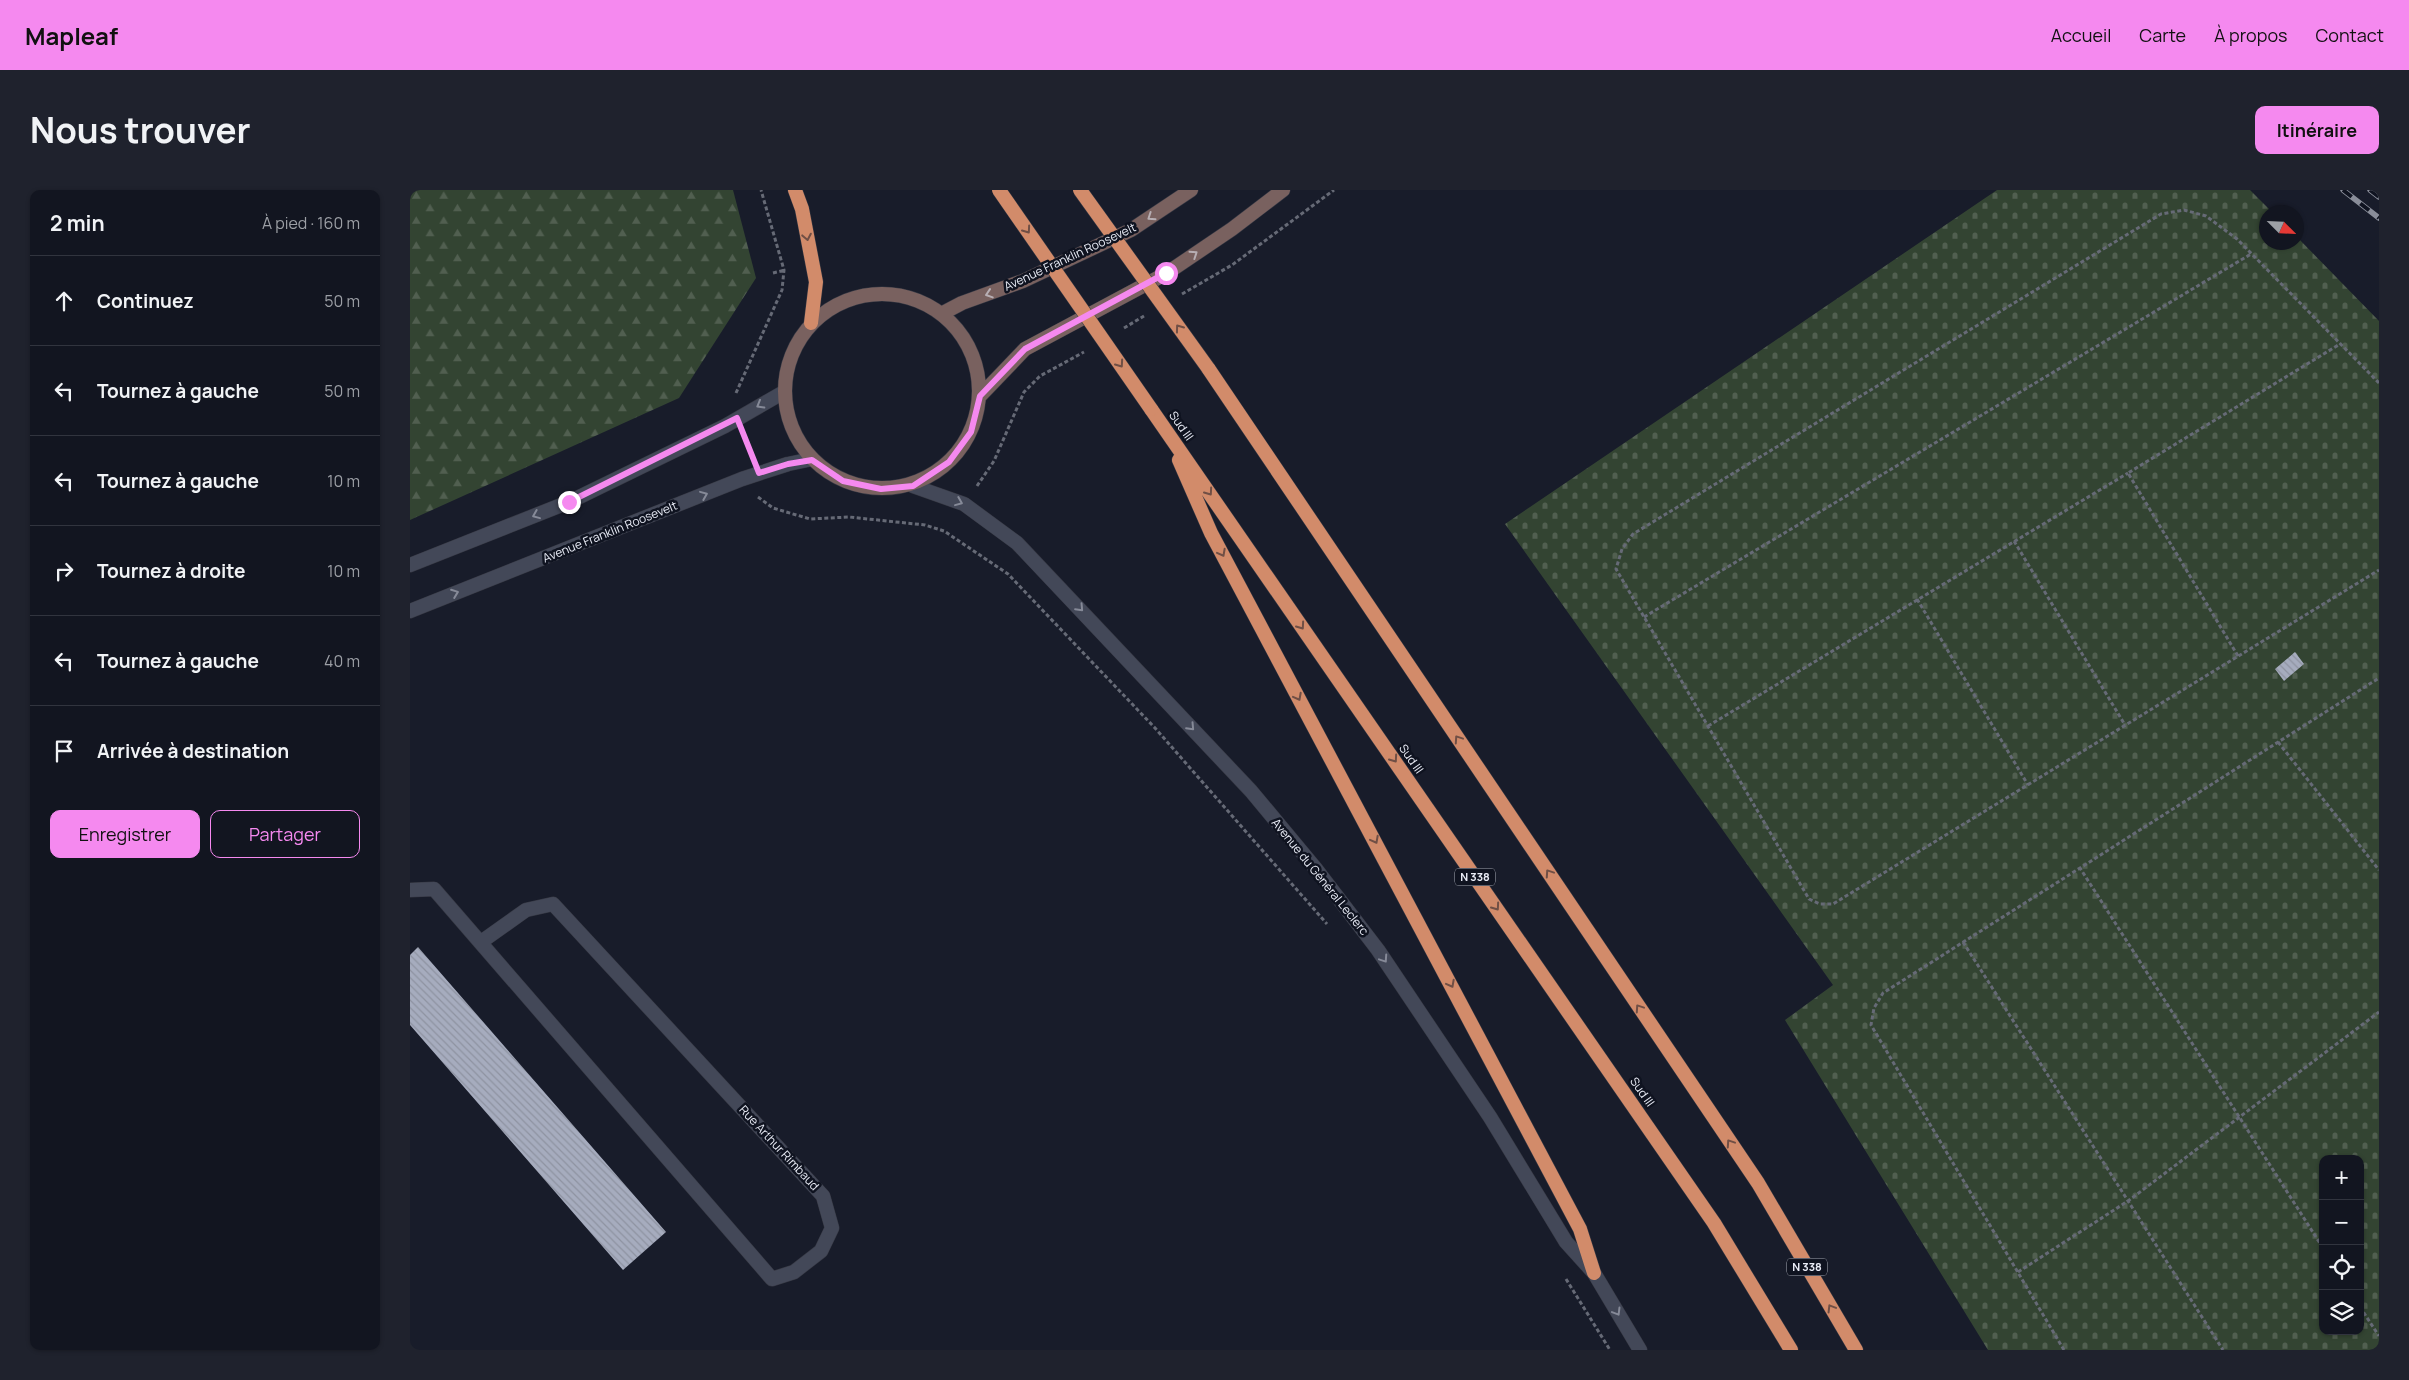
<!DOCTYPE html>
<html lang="fr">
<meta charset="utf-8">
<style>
body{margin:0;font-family:Manrope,sans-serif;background:#1f222d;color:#f1f3f6}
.controls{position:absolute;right:15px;bottom:15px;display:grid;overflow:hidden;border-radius:10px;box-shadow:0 1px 4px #0004}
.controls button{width:45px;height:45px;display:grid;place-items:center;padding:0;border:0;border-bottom:1px solid #31343e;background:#121520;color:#f1f3f6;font:25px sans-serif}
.compass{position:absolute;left:1849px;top:15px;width:45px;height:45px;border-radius:50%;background:#121520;box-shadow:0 1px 4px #0004;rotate:114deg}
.stop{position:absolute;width:15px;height:15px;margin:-11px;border:4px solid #f589ef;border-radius:50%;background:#fff}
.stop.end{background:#f589ef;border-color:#fff;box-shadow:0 1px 5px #0008}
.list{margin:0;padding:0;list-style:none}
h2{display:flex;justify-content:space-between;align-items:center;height:65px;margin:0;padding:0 20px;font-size:21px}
h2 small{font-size:16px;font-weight:400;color:#9c9fa5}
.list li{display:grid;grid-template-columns:32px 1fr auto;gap:15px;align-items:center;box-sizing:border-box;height:90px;padding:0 20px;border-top:1px solid #31343e}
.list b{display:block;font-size:19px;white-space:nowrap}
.list em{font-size:16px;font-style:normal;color:#9c9fa5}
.actions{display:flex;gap:10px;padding:15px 20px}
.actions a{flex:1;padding:11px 0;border:1px solid #f589ef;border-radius:10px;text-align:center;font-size:18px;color:#f589ef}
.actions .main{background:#f589ef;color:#111}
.icon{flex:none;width:28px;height:28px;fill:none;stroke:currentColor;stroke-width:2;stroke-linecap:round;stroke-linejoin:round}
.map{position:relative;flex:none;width:1969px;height:1160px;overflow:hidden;border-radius:10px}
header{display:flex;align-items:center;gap:30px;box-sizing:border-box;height:70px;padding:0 25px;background:#f589ef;color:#111}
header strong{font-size:24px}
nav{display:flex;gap:28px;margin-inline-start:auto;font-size:18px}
.intro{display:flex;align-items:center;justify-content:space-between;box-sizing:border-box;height:120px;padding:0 30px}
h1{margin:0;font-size:35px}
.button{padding:12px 22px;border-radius:10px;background:#f589ef;color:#111;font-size:18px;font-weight:700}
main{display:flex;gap:30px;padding:0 30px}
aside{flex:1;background:#121520;border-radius:10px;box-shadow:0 1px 4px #0004}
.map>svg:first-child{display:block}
</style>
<header>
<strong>Mapleaf</strong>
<nav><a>Accueil</a><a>Carte</a><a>À propos</a><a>Contact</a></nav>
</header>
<div class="intro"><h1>Nous trouver</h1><a class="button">Itinéraire</a></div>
<main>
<aside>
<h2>2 min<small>À pied · 160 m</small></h2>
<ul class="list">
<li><svg class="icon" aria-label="ahead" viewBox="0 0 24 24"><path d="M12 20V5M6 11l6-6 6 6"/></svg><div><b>Continuez</b></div><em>50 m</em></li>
<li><svg class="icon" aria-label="left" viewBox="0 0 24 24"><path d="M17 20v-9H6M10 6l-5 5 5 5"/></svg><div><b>Tournez à gauche</b></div><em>50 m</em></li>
<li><svg class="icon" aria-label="left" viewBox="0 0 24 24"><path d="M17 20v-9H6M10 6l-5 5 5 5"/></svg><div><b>Tournez à gauche</b></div><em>10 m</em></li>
<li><svg class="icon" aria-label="right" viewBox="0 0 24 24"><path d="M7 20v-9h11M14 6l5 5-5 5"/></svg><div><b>Tournez à droite</b></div><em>10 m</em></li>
<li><svg class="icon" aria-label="left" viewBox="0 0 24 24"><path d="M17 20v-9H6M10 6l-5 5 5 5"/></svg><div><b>Tournez à gauche</b></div><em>40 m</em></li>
<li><svg class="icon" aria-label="arrive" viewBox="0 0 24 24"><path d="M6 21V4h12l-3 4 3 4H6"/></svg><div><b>Arrivée à destination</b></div></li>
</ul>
<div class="actions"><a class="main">Enregistrer</a><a>Partager</a></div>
</aside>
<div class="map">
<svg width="1969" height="1160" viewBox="0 0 1969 1160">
<defs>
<pattern id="forest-firs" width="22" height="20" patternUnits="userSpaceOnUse" patternTransform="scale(1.25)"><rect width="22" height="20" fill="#334432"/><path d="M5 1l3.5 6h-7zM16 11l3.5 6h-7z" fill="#515f50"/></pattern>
<pattern id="cemetery-stones" width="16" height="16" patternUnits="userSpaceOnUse" patternTransform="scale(1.25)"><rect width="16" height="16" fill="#334432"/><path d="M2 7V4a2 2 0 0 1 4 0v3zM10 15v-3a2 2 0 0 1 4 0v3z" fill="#515f50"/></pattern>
<pattern id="building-back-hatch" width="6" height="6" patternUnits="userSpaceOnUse" patternTransform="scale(1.25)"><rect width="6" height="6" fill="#a6acbe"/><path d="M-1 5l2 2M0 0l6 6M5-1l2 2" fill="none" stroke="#8e93a1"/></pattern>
</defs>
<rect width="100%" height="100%" fill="#181c2a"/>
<path fill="url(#forest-firs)" d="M0,0H323L346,88L269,208L0,330Z"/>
<path fill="url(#cemetery-stones)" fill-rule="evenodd" d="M1587,0H1840L1862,22H1856V52H1886L1887,47L1969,131V1160H1578L1375,830L1423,795L1095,334ZM1913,969H1950V1141H1913Z"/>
<path fill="url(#building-back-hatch)" d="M1885,462L1894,474L1874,491L1865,479Z
M8,757L256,1042L213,1080L0,835V765Z"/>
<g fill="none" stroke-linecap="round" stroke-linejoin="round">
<g stroke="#373944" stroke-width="15">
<path id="minor" d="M0,700L24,699L362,1089L384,1082L411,1061L422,1038L413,1006L143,714L116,720L71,752"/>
</g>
<g stroke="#373944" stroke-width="15">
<path id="tertiary" d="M503,296L554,314L607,353L841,601L906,679L968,760L1080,927L1156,1052L1184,1083L1230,1160
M0,375L159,312L315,236L374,202
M0,421L332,289L378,274L402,269"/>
</g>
<g stroke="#373944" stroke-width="15">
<path id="secondary" d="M375 201a97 97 0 1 1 194 0a97 97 0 1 1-194 0Z
M533,123L552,113L613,91L721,40L781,0
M570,206L615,159L757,83L822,39L873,0"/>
</g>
<g stroke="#373944" stroke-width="15">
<path id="trunk" d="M385,0L392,19L406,92L401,133
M798,178L1348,993L1446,1160
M741,219L1304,1033L1381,1160
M769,270L801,343L1170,1039L1184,1083"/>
</g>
<path stroke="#666a76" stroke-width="3" stroke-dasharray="4 2.5" stroke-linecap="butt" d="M363,83L375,80
M772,104L822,75L924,0
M714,138L734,126
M1969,193L1827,49L1796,26L1774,20L1751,24L1223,344L1212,359L1206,379L1399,709L1410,714H1423L1969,380
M326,203L372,100L374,80L351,0
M336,250L341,263
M567,296L584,271L614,202L630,186L674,162
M348,307L363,318L400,329L439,327L515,335L534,341L598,384L745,538L917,734
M1604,351L1715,535
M1507,409L1618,595
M1234,427L1841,64
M1828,466L1718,283L1930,154
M1298,536L1718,283
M1868,552L1969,680
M1553,752L1813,1160
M1913,1058L1670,678L1969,488
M1608,1082L1718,1011L1969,822
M1156,1089L1200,1160
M1950,1117L1969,1146
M1654,1160L1461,835L1464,818L1473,803L1670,678"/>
<use href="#minor" stroke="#434858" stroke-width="14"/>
<use href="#tertiary" stroke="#434858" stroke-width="14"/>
<use href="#secondary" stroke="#79615f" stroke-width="14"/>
<use href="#trunk" stroke="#d28b6a" stroke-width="14"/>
<g stroke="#898d99" stroke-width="5.5">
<path id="rail" d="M1933,0L1969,28
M1960,0L1969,7"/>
</g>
<use href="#rail" stroke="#0f1320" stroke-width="4" stroke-dasharray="11" stroke-linecap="butt"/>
<g stroke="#373944" stroke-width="15" stroke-linecap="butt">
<path id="trunk-bridge" d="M589,0L741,219
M670,0L798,178"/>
</g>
<use href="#trunk-bridge" stroke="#d28b6a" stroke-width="14"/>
</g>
<defs><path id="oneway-chevron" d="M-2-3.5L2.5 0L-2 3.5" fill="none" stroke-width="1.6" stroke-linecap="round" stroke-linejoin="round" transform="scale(1.25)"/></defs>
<g stroke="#b7aeb3">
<use href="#oneway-chevron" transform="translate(741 27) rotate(146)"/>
<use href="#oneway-chevron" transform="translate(784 64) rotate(-34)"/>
<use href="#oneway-chevron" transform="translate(579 104) rotate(162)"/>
</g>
<g stroke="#704f45">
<use href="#oneway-chevron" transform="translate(617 40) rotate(55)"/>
<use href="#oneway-chevron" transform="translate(397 47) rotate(79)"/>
<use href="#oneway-chevron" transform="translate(769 138) rotate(-126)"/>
<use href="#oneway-chevron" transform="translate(710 174) rotate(55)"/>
<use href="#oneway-chevron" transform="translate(799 302) rotate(55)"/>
<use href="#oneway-chevron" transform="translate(812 363) rotate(62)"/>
<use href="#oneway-chevron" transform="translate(891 436) rotate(55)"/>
<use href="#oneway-chevron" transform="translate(888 507) rotate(62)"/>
<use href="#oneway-chevron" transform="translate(1048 549) rotate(-124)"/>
<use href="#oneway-chevron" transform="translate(984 569) rotate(55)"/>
<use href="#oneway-chevron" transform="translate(965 650) rotate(62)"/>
<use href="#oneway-chevron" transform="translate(1139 683) rotate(-124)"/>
<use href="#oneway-chevron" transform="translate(1086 717) rotate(55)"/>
<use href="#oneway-chevron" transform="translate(1041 794) rotate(62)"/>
<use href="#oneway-chevron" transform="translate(1229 818) rotate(-124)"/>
<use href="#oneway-chevron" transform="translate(1320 953) rotate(-124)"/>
<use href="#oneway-chevron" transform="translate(1421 1118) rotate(-121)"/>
</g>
<g stroke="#868a98">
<use href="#oneway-chevron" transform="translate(350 215) rotate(150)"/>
<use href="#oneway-chevron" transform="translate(294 305) rotate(-22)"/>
<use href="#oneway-chevron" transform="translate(549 312) rotate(22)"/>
<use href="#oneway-chevron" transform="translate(126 325) rotate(158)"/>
<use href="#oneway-chevron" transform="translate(45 403) rotate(-21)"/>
<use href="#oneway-chevron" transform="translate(670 418) rotate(47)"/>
<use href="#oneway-chevron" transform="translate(781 537) rotate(47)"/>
<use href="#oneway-chevron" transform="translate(974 769) rotate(56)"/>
<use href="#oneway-chevron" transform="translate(1207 1122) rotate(59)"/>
</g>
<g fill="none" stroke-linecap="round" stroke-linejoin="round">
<path stroke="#f589ef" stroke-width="6" d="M159,312L327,228L349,283L378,274L402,270L433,291L471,299L503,296L539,272L561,242L570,206L615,159L756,83"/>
</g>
<g text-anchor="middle" stroke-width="5" stroke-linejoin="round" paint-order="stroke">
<g fill="#0f1320" stroke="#a8acb6" stroke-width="1">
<rect x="1045" y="678.5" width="40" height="17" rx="4"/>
<rect x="1377" y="1068.5" width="40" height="17" rx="4"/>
</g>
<g font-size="11" font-weight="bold" fill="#eaedf7">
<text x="1065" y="691">N 338</text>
<text x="1397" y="1081">N 338</text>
</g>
<g font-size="12" fill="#eaedf7" stroke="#0f1320">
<text transform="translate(660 67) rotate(-25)" y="4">Avenue Franklin Roosevelt</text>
<text transform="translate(771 236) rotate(55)" y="4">Sud III</text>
<text transform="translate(200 342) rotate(-22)" y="4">Avenue Franklin Roosevelt</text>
<text transform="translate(1001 569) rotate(55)" y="4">Sud III</text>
<text transform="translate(910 687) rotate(51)" y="4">Avenue du Général Leclerc</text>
<text transform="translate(1232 902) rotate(55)" y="4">Sud III</text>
<text transform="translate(369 958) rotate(47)" y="4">Rue Arthur Rimbaud</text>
</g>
</g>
</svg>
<div class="controls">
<button>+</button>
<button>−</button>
<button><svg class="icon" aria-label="locate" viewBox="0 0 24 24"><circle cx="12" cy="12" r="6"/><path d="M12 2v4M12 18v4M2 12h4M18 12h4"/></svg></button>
<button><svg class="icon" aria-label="layers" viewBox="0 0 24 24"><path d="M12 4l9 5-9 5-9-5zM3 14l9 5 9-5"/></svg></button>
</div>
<svg class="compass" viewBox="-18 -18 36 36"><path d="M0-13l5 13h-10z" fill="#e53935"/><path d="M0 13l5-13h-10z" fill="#9c9fa5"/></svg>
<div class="stop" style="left:756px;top:83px"></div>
<div class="stop end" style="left:159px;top:312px"></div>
</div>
</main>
